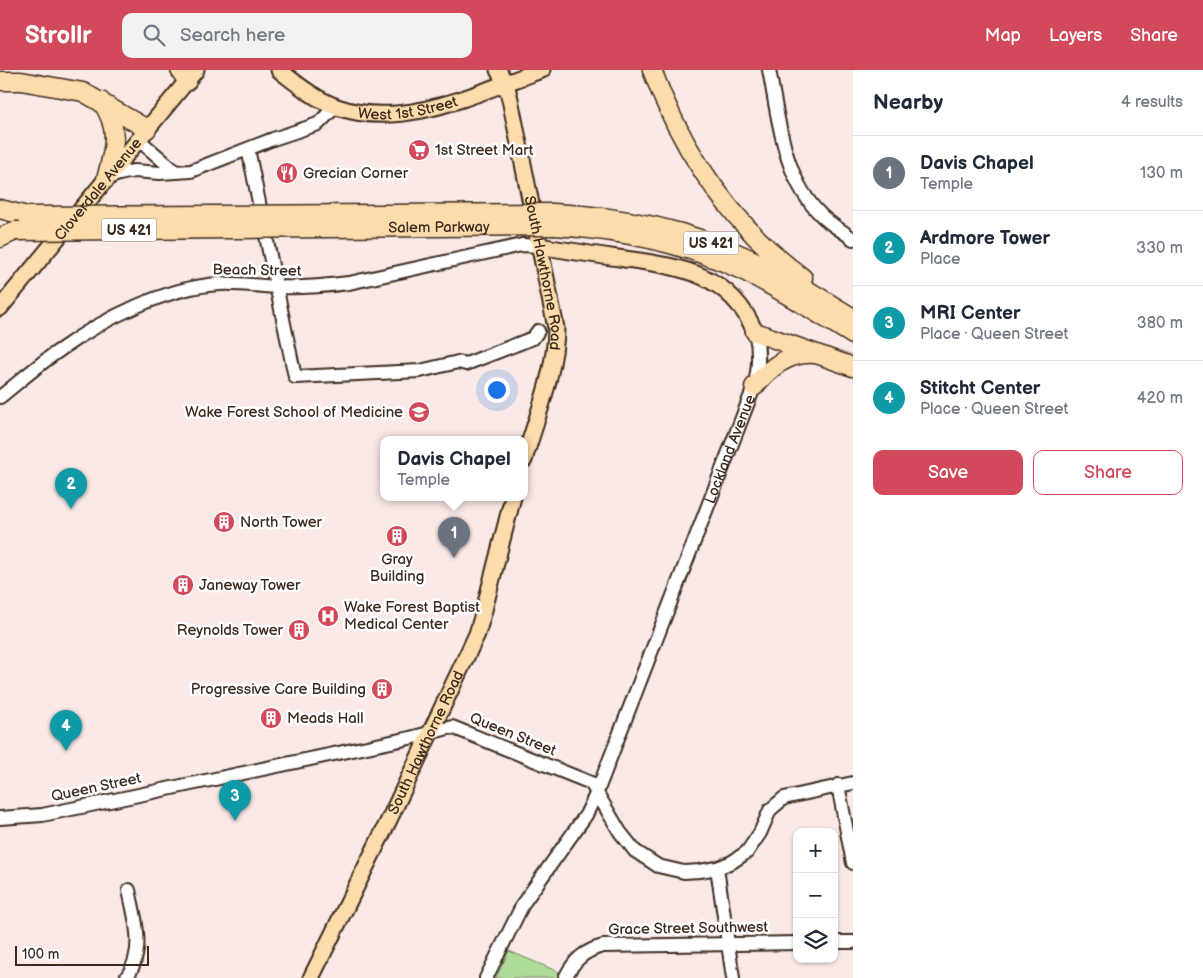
<!DOCTYPE html>
<meta charset="utf-8">
<style>
body{margin:0;font-family:"Balsamiq Sans",sans-serif;background:#f2f2f3;color:#1f2937}
.controls{position:absolute;right:15px;bottom:15px;display:grid;overflow:hidden;border-radius:10px;box-shadow:0 1px 4px #0004}
.controls button{width:45px;height:45px;display:grid;place-items:center;padding:0;border:0;border-bottom:1px solid #e0e1e3;background:#fff;color:#1f2937;font:25px sans-serif}
.scale{position:absolute;left:15px;bottom:12px;width:134px;box-sizing:border-box;padding-left:5px;border:2px solid #3b2a1e;border-top:0;font-size:14px;line-height:18px;white-space:nowrap;color:#3b2a1e;-webkit-text-stroke:4px #fff;paint-order:stroke}
.you{position:absolute;left:496px;top:319px;width:18px;height:18px;margin:-12px;border:4px solid #fff;border-radius:50%;background:#1a73e8;box-shadow:0 0 0 8px #1a73e833}
.badge{display:grid;place-items:center;width:32px;height:32px;border-radius:50%;background:#d1495b;color:#fff;font-size:16px;font-weight:700}
.pin{position:absolute;translate:-50% -41px;filter:drop-shadow(0 1px 2px #0008)}
.pin::after{content:'';position:absolute;top:26px;width:18px;height:15px;background:inherit;clip-path:polygon(0 0,100% 0,50% 100%)}
.popup{position:absolute;left:380px;top:366px;width:148px;height:65px;box-sizing:border-box;display:grid;place-content:center;border-radius:10px;background:#fff;filter:drop-shadow(0 1px 4px #0005);font-size:16px;white-space:nowrap;color:#747a83}
.popup b{font-size:19px;color:#1f2937}
.popup::after{content:'';position:absolute;left:50%;top:100%;margin-left:-10px;border:10px solid transparent;border-top-color:#fff}
.list{margin:0;padding:0;list-style:none}
h2{display:flex;justify-content:space-between;align-items:center;height:65px;margin:0;padding:0 20px;font-size:21px}
h2 small{font-size:16px;font-weight:400;color:#747a83}
.list li{display:grid;grid-template-columns:32px 1fr auto;gap:15px;align-items:center;box-sizing:border-box;height:75px;padding:0 20px;border-top:1px solid #e0e1e3}
.list b{display:block;font-size:19px;white-space:nowrap}
.list p{margin:0;font-size:16px;white-space:nowrap;color:#747a83}
.list em{font-size:16px;font-style:normal;color:#747a83}
.actions{display:flex;gap:10px;padding:15px 20px}
.actions a{flex:1;padding:11px 0;border:1px solid #d1495b;border-radius:10px;text-align:center;font-size:18px;color:#d1495b}
.actions .main{background:#d1495b;color:#fff}
.icon{flex:none;width:28px;height:28px;fill:none;stroke:currentColor;stroke-width:2;stroke-linecap:round;stroke-linejoin:round}
.map{position:relative;flex:none;width:853px;height:908px;overflow:hidden}
header{display:flex;align-items:center;gap:30px;box-sizing:border-box;height:70px;padding:0 25px;background:#d1495b;color:#fff}
header strong{font-size:24px}
nav{display:flex;gap:28px;margin-inline-start:auto;font-size:18px}
.search{width:350px;height:45px;background:#f2f2f3;display:flex;align-items:center;gap:12px;box-sizing:border-box;padding:0 18px;border-radius:10px;color:#747a83;font-size:19px}
main{display:flex}
aside{flex:1;background:#fff}
.map>svg:first-child{display:block}
</style>
<header>
<strong>Strollr</strong>
<div class="search"><svg class="icon" aria-label="search" viewBox="0 0 24 24"><circle cx="10" cy="10" r="6"/><path d="M15 15l6 6"/></svg>Search here</div>
<nav><a>Map</a><a>Layers</a><a>Share</a></nav>
</header>
<main>
<div class="map">
<svg width="853" height="908" viewBox="0 0 853 908">
<rect width="100%" height="100%" fill="#fae9e7"/>
<filter id="ink" filterUnits="userSpaceOnUse"><feTurbulence type="fractalNoise" baseFrequency=".02" numOctaves="2"/><feDisplacementMap in="SourceGraphic" scale="10" xChannelSelector="R" yChannelSelector="G"/><feConvolveMatrix kernelMatrix="1 2 1 2 8 2 1 2 1" color-interpolation-filters="sRGB"/></filter>
<g filter="url(#ink)">
<path fill="#b0dc9a" stroke="#76835c" d="M509,881L559,902L557,908H496Z"/>
<g fill="none" stroke-linecap="round" stroke-linejoin="round">
<g stroke="#3b2a1e" stroke-width="16">
<g id="minor">
<path d="M769,0C779,50 783,109 822,146C831,155 843,161 853,169"/>
<path d="M139,70L176,102"/>
<path d="M248,79L295,307L420,301L458,292L466,294L533,268L538,261"/>
<path d="M106,109L119,104L134,101L160,103L191,101L273,69L318,54L336,36"/>
<path d="M0,327C20,311 39,294 60,280C103,249 166,217 220,214C239,213 258,216 277,217C301,218 325,216 349,213L522,175L540,176"/>
<path d="M838,715L853,793"/>
<path d="M0,748L42,745L86,736L410,668L452,657L591,713L620,762L635,781L658,796L684,802L700,801L717,798L732,792L747,782L760,763L770,740L784,728L853,713"/>
<path d="M717,798L733,908"/>
<path d="M834,872H853"/>
<path d="M126,908C146,881 135,849 129,820"/>
<path id="s1" d="M486,908L524,832L586,745L597,722L754,317C759,298 760,281 755,262"/>
<path d="M565,908C574,890 584,881 603,876L797,873"/>
</g>
</g>
<g stroke="#3b2a1e" stroke-width="19">
<g id="major">
<path id="s2" d="M279,0C297,14 315,29 337,37C405,61 479,21 542,0"/>
<path id="s3" d="M498,0L506,14L510,29L556,258C556,299 536,350 524,390"/>
<path d="M540,176C568,181 597,185 625,189C681,197 730,203 755,262"/>
<path id="s4" d="M0,238L196,0"/>
<path id="s5" d="M311,908L388,752L477,564L483,544L513,427"/>
</g>
</g>
<g stroke="#3b2a1e" stroke-width="21">
<path id="highway" d="M180,0L187,11
M652,0C683,83 732,155 803,208
M0,11H21L83,22L147,59
M101,31C121,59 114,79 106,109
M0,139L27,146
M553,143C621,146 686,159 748,188C784,205 819,227 853,248
M555,156C621,160 685,173 744,201C782,220 817,243 853,265
M0,168L15,161
M755,262L853,297
M754,317C769,298 788,282 814,284"/>
</g>
<use href="#minor" stroke="#fff" stroke-width="12"/>
<use href="#major" stroke="#fcdcab" stroke-width="15"/>
<use href="#highway" stroke="#fcdcab" stroke-width="18"/>
<g stroke="#3b2a1e" stroke-width="21" stroke-linecap="butt">
<g id="highway-bridge">
<path d="M27,146L553,143"/>
<path id="s6" d="M15,161L555,156"/>
</g>
</g>
<use href="#highway-bridge" stroke="#fcdcab" stroke-width="18"/>
</g>
</g>
<defs>
<g id="supermarket-disc" transform="scale(1.125)"><circle r="9.5" fill="#d1495b" stroke="#fff"/><path d="M-6-5.5h2.5l.6 2H6L4.5 2H-2.5L-4.4-4H-6ZM-1.5 3.2a1.3 1.3 0 1 0 .1 0ZM3 3.2a1.3 1.3 0 1 0 .1 0Z" fill="#fff"/></g>
<g id="restaurant-disc" transform="scale(1.125)"><circle r="9.5" fill="#d1495b" stroke="#fff"/><path d="M-5-6h1v4h1v-4h1v4h1v-4h1v5L-1.5 .5V6h-2V.5L-5-1ZM5-6V6H3V1.5H1.5Q1.5-4 5-6Z" fill="#fff"/></g>
<g id="university-disc" transform="scale(1.125)"><circle r="9.5" fill="#d1495b" stroke="#fff"/><path d="M0-5L7-2L0 1L-7-2ZM-4 1L0 2.5L4 1V4Q0 6-4 4Z" fill="#fff"/></g>
<g id="building-disc" transform="scale(1.125)"><circle r="9.5" fill="#d1495b" stroke="#fff"/><path d="M-4-6H4V6H1V3H-1V6H-4ZM-2.5-4.3h1.7v1.8h-1.7ZM.8-4.3h1.7v1.8H.8ZM-2.5-1h1.7V.8h-1.7ZM.8-1h1.7V.8H.8Z" fill="#fff"/></g>
<g id="hospital-disc" transform="scale(1.125)"><circle r="9.5" fill="#d1495b" stroke="#fff"/><path d="M-5-5h3v3.5h4V-5h3V5h-3V1.5h-4V5h-3Z" fill="#fff"/></g>
</defs>
<g fill-rule="evenodd">
<use href="#supermarket-disc" x="419" y="80"/>
<use href="#restaurant-disc" x="287" y="103"/>
<use href="#university-disc" x="419" y="342"/>
<use href="#building-disc" x="224" y="452"/>
<use href="#building-disc" x="397" y="466"/>
<use href="#building-disc" x="183" y="515"/>
<use href="#hospital-disc" x="328" y="546"/>
<use href="#building-disc" x="299" y="560"/>
<use href="#building-disc" x="382" y="619"/>
<use href="#building-disc" x="271" y="648"/>
</g>
<g text-anchor="middle" stroke-width="5" stroke-linejoin="round" paint-order="stroke">
<g fill="#fff" stroke="#766a62" stroke-width="1">
<rect x="101.5" y="148.5" width="55" height="23" rx="4"/>
<rect x="683.5" y="161.5" width="55" height="23" rx="4"/>
</g>
<g font-size="14" font-weight="bold" fill="#3b2a1e">
<text x="129" y="165">US 421</text>
<text x="711" y="178">US 421</text>
</g>
<g font-size="15" fill="#3b2a1e" stroke="#fff">
<text dy="5" stroke="none"><textPath href="#s2" startOffset="141">West 1st Street</textPath></text>
<text dy="5" stroke="none"><textPath href="#s4" startOffset="154">Cloverdale Avenue</textPath></text>
<text dy="5" stroke="none"><textPath href="#s6" startOffset="424">Salem Parkway</textPath></text>
<text transform="translate(257 200) rotate(1)" y="5">Beach Street</text>
<text dy="5" stroke="none"><textPath href="#s3" startOffset="209">South Hawthorne Road</textPath></text>
<text dy="5" stroke="none"><textPath href="#s1" startOffset="585">Lockland Avenue</textPath></text>
<text transform="translate(513 664) rotate(22)" y="5">Queen Street</text>
<text dy="5" stroke="none"><textPath href="#s5" startOffset="262">South Hawthorne Road</textPath></text>
<text transform="translate(96 717) rotate(-12)" y="5">Queen Street</text>
<text transform="translate(688 858) rotate(-1)" y="5">Grace Street Southwest</text>
</g>
<g font-size="15" fill="#3b2a1e" stroke="#fff" text-anchor="start">
<text x="435" y="85">1st Street Mart</text>
<text x="303" y="108">Grecian Corner</text>
<text x="403" y="347" text-anchor="end">Wake Forest School of Medicine</text>
<text x="240" y="457">North Tower</text>
<text x="397" y="494" text-anchor="middle">Gray<tspan x="397" dy="17">Building</tspan></text>
<text x="199" y="520">Janeway Tower</text>
<text x="344" y="542">Wake Forest Baptist<tspan x="344" dy="17">Medical Center</tspan></text>
<text x="283" y="565" text-anchor="end">Reynolds Tower</text>
<text x="366" y="624" text-anchor="end">Progressive Care Building</text>
<text x="287" y="653">Meads Hall</text>
</g>
</g>
</svg>
<div class="controls">
<button>+</button>
<button>−</button>
<button><svg class="icon" aria-label="layers" viewBox="0 0 24 24"><path d="M12 4l9 5-9 5-9-5zM3 14l9 5 9-5"/></svg></button>
</div>
<div class="scale">100 m</div>
<div class="you"></div>
<div class="pin badge" style="left:454px;top:488px;background:#6b7280">1</div>
<div class="popup"><b>Davis Chapel</b>Temple</div>
<div class="pin badge" style="left:71px;top:439px;background:#0f9aa8">2</div>
<div class="pin badge" style="left:235px;top:751px;background:#0f9aa8">3</div>
<div class="pin badge" style="left:66px;top:681px;background:#0f9aa8">4</div>
</div>
<aside>
<h2>Nearby<small>4 results</small></h2>
<ul class="list">
<li><span class="badge" style="background:#6b7280">1</span><div><b>Davis Chapel</b><p>Temple</p></div><em>130 m</em></li>
<li><span class="badge" style="background:#0f9aa8">2</span><div><b>Ardmore Tower</b><p>Place</p></div><em>330 m</em></li>
<li><span class="badge" style="background:#0f9aa8">3</span><div><b>MRI Center</b><p>Place · Queen Street</p></div><em>380 m</em></li>
<li><span class="badge" style="background:#0f9aa8">4</span><div><b>Stitcht Center</b><p>Place · Queen Street</p></div><em>420 m</em></li>
</ul>
<div class="actions"><a class="main">Save</a><a>Share</a></div>
</aside>
</main>
